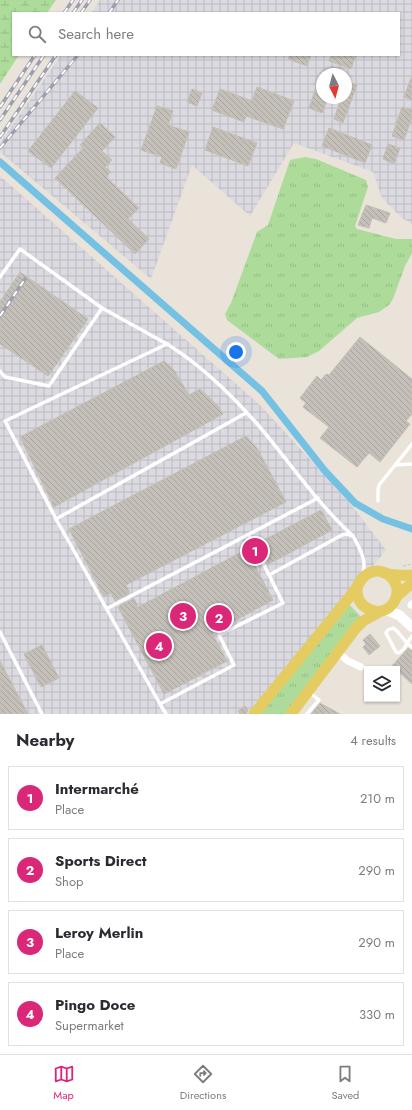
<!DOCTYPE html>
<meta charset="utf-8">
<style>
body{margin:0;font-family:Jost,sans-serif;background:#f2f2f3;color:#2b2b33}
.controls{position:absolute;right:12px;bottom:12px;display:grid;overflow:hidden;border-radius:0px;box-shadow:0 1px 3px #0004}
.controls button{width:36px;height:36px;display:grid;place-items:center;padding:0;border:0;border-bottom:1px solid #e1e1e2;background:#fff;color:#2b2b33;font:20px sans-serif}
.compass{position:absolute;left:316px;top:68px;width:36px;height:36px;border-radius:50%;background:#fff;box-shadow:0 1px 3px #0004;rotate:174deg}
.you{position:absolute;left:236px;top:352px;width:14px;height:14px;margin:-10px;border:3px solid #fff;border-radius:50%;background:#1a73e8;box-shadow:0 0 0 6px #1a73e833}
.badge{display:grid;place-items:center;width:26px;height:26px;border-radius:50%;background:#db2777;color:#fff;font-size:13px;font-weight:700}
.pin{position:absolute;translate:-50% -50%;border:2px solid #fff;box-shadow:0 1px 4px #0006}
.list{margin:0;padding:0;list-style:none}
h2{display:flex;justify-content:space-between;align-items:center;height:52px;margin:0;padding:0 16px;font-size:17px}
h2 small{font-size:13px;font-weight:400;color:#7c7c81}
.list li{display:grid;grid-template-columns:26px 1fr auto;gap:12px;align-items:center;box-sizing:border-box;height:64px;margin:0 8px 8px;padding:0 8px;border:1px solid #e1e1e2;border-radius:0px}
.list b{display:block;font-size:15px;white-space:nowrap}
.list p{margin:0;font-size:13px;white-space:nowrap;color:#7c7c81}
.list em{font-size:13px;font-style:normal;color:#7c7c81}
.icon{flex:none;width:22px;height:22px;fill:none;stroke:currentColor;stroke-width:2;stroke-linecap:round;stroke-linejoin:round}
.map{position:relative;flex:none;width:412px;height:714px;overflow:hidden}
.search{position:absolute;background:#fff;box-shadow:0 1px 3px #0004;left:12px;right:12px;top:12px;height:44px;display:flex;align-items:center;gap:10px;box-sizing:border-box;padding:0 14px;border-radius:0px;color:#7c7c81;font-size:15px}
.sheet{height:340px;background:#fff}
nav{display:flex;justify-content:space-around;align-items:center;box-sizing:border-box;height:56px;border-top:1px solid #e1e1e2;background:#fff;font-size:11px;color:#7c7c81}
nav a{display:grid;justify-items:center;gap:2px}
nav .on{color:#db2777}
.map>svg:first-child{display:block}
</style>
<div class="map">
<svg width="412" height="714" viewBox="0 0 412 714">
<defs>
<pattern id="industrial-grid" width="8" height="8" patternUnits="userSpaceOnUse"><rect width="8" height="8" fill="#dcdae1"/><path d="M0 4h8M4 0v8" fill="none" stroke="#bdbbc1"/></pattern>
<pattern id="grass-tufts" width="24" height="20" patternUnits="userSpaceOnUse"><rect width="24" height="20" fill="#addc9a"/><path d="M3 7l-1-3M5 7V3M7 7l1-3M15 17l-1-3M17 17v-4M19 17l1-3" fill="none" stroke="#95bd85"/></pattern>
<pattern id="wetland-marsh" width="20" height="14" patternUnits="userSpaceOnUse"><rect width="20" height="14" fill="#addc9a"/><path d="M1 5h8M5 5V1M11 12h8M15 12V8" fill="none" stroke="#95bd85"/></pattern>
<pattern id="building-back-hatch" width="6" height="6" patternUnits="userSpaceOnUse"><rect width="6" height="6" fill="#c4c0b9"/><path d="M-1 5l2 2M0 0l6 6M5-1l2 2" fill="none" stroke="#a8a59f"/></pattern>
</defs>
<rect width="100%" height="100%" fill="#e9e3da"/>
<path fill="url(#industrial-grid)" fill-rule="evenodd" d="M100,0H412V224L402,218L382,198L373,172L294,143L250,216L192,165L151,279L0,152V143L61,55H399V13H91ZM322,74H346V98H322Z
M0,176L261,406L349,502L386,550L251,714H0Z"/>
<path fill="url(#grass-tufts)" d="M305,157L316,159L366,180L368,187L355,226L357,229L396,239H412V253L405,266L393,299L389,305L379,312L357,318L319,351L307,357L279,359L227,320L225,314L231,303L257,232L268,225L290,160Z
M349,604L361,617L287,714H259Z"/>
<path fill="url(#wetland-marsh)" d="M0,0H56L47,13H13V55H19L0,84Z"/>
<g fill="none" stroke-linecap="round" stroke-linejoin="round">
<path stroke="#74c1e4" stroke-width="7" d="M0,162L262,391L325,471L355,503L383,519L412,529"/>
</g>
<path fill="url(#building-back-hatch)" stroke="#c4bfb4" d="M290,55H311L307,66L288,59Z
M331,55H356L351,69L329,61Z
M321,73L322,98H328L322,113L309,108Z
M411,78H412V100L404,97Z
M347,82L357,85L343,123L334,119L341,98H346V86Z
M257,87L294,101L283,129L246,116L244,122L212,110L220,89L252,101Z
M192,89L202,93L197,106L187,102Z
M75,91L98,108L51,168L28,151Z
M157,106L173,111L168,125L189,132L176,169L160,163L162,157L141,150Z
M402,107L412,110V118L404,140L392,136Z
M100,123L115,137L102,151L112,160L105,167L111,172L106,177L139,208L128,219L149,239L135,254L55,178L83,148L80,145Z
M213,127L257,143L248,166L205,150Z
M329,128L372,145L365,163L322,146Z
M388,144L400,148L394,164L383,159Z
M366,205L390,213L386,223L372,218L369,228L358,225Z
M20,272L88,319L48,376L0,344V302Z
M360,337L412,379V414L406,421L410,424L380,462L369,453L357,467L320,438L329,427L303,407L306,403L300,398L317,376L321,380L326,374L329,375Z
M164,361L174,370L189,395L200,389L218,406L223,414L54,507L20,437Z
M246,436L257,448L286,502L126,585L130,593L115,601L111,593L104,597L69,529Z
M321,510L332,530L269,564L263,554H258L257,557L252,560L273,600L212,633L227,661L164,694L118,607L134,598L138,607L251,547L256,548L258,543Z
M370,634L380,646L369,655L363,647L366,644L363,640Z
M42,645L59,678L41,687L24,654Z
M408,648L412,651V684L392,666Z
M0,661L28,714H0Z
M320,703L340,714H311Z
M245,706L248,710L246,714H240L238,711Z"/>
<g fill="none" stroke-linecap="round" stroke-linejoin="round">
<path stroke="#c3c3c3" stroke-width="1" stroke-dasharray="3 2" stroke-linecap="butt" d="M403,566L412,564
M352,609L357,614
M339,624L355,613
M302,684L322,645
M269,709L283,703L294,695"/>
<path stroke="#fff" stroke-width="3.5" d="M0,277L20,249L102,308L167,344
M0,371L5,377L49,386L102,308
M395,465L412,464
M378,501V490L379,485L412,444
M56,519L246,413
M249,535L254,545
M260,557L269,575
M108,608L318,498
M0,632L42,714
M412,636L407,643L397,631L393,628L388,630L386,633L396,652L399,653L404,649L407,643L412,647
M160,704L56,519L5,421L167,344C204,367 236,399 264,432C293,467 319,505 353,536
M166,714L160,704L234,665L219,635L283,603L269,575L342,535L346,534L353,536C359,547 367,560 363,573
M307,714L319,700L309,692"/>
<path stroke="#fff" stroke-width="7" d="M411,605L412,604
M337,652L348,661L361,667"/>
<path stroke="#fff" stroke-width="10" d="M386,610L399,615L412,627"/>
<path stroke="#e4cc63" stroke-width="11" d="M386,573C411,589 389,622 367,608C361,605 358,599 357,593C356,581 367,571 378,571C382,571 384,573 387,574C395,575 404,576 412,575
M397,596L412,583
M254,714L352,594L360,582
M291,714L356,628L363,621L381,611"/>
<g stroke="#9d9fb0" stroke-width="3.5">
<path id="rail" d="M64,13L73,0
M73,13L82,0
M81,13L90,0
M109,13L118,0
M0,107L35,55
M0,120L44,55
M0,137L56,55
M0,148L78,55
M0,316L25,279"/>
</g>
<use href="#rail" stroke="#fff" stroke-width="2" stroke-dasharray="6" stroke-linecap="butt"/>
</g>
</svg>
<div class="controls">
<button><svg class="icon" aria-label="layers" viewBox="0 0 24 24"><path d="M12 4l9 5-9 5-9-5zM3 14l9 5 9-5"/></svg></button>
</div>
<svg class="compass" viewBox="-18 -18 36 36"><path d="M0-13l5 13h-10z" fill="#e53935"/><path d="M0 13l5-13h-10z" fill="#7c7c81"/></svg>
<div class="you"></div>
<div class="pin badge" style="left:255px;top:551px">1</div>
<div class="pin badge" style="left:219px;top:618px">2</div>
<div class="pin badge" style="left:183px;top:616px">3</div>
<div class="pin badge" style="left:159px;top:646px">4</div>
<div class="search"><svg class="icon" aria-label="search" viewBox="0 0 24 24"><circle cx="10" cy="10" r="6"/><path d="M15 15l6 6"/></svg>Search here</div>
</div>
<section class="sheet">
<h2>Nearby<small>4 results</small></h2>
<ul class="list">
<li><span class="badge">1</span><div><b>Intermarché</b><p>Place</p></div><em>210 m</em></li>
<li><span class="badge">2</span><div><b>Sports Direct</b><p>Shop</p></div><em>290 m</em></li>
<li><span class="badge">3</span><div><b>Leroy Merlin</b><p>Place</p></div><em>290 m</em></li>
<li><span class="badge">4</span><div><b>Pingo Doce</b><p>Supermarket</p></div><em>330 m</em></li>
</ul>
</section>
<nav>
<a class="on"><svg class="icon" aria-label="map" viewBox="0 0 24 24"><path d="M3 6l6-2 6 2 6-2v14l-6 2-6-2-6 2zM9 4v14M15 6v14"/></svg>Map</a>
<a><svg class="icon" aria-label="directions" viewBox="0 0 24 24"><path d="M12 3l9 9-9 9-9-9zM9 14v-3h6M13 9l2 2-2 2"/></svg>Directions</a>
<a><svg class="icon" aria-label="saved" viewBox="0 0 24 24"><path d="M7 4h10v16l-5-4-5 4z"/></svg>Saved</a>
</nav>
